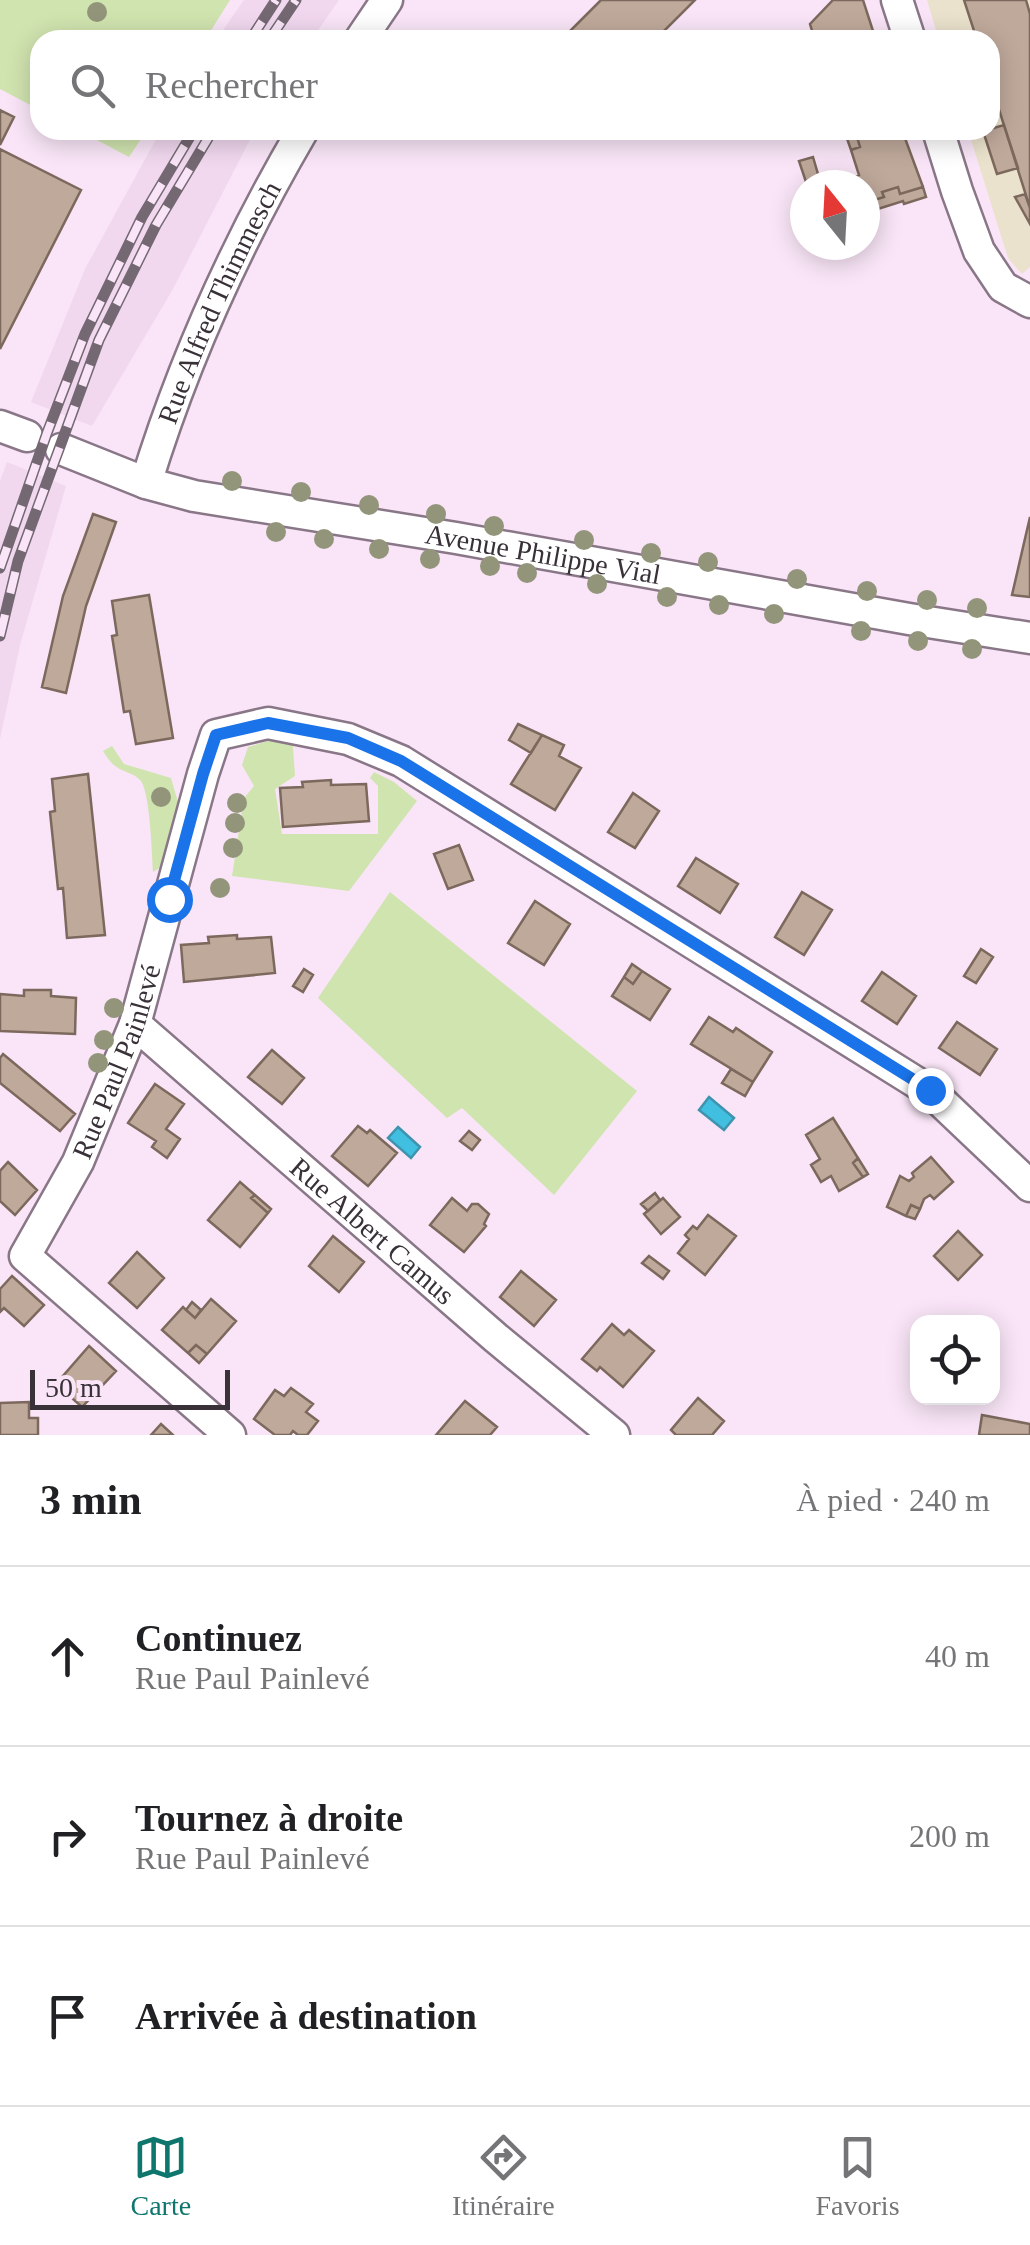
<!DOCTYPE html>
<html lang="fr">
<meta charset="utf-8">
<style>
body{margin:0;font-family:"Times New Roman",serif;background:#f6f6f6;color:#202124}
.controls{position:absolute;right:30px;bottom:30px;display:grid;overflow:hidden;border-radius:20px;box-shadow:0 5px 25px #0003}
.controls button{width:90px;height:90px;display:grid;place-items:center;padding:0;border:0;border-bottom:2px solid #e0e0e0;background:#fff;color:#202124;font:50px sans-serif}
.compass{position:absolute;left:790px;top:170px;width:90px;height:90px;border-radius:50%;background:#fff;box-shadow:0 5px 25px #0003;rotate:342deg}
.scale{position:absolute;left:30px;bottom:25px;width:200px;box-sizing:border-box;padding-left:10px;border:5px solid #393138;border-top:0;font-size:28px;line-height:35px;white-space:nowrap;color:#393138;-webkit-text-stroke:8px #f9e5f7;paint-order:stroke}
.stop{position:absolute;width:30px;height:30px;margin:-22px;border:8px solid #1a73e8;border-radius:50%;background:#fff}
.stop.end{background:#1a73e8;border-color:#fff;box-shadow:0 2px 10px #0008}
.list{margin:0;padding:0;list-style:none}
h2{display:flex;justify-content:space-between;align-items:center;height:130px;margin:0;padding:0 40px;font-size:42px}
h2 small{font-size:32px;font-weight:400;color:#757577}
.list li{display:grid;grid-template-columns:65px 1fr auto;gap:30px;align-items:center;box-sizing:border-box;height:180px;padding:0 40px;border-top:2px solid #e0e0e0}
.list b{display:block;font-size:38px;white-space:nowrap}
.list p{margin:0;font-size:32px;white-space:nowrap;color:#757577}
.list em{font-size:32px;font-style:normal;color:#757577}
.icon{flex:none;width:55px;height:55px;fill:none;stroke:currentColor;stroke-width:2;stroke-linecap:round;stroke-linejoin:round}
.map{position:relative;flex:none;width:1030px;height:1435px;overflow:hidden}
.search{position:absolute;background:#fff;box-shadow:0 5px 25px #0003;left:30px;right:30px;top:30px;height:110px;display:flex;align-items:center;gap:25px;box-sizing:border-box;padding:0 35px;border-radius:30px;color:#757577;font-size:38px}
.sheet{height:670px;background:#fff}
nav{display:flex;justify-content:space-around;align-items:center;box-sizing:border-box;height:140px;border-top:2px solid #e0e0e0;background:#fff;font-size:28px;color:#757577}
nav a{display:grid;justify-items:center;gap:5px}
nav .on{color:#0f766e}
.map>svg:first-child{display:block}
</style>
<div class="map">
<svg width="1030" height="1435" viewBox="0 0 1030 1435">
<rect width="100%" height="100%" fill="#f9e5f7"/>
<path fill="#f1d8ef" d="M244,0H339L311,40H216Z
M161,130H255L173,289L92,426L31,402L85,269Z
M7,462L66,486L20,645L0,739V481Z"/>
<path fill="#eae2cc" d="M927,0H1030V267L1022,274L1008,258L968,130H990V40H939Z"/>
<path fill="#d0e4af" d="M0,0H230L205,40H40V110L0,89Z
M78,130H147L129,157Z
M292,734L295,776L275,789L282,834H378V786L370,778L374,772L394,782L417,801L349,891L232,876L244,798L254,786L242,765L248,747Z
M112,746L124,764L171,778L178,802L163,866L153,872C152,855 150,793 141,781C131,769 116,775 103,751Z
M390,892L637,1091L554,1195L462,1108L447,1118L318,998Z"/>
<path fill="#40bfe0" stroke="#3e94ae" stroke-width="2.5" d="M709,1097L734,1118L724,1130L699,1110Z
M398,1127L420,1147L411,1158L388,1138Z"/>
<path fill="#bfa99b" stroke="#7c685c" stroke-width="2.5" d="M601,0H695L655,40H565L563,38Z
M833,0H863L874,34H872L873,40H815L810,24Z
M964,0H1026L1030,14V208L990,81V40H977Z
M0,110L14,117L0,145Z
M1004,125L1018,168L997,174L983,131Z
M844,130H855L860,147L851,150Z
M855,130H902L923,187L900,194L898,187L882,192L884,197L865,203V185H856L854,177L859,175L851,150L860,147Z
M0,149L81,190L0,349Z
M813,157L820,181L807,185L799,161Z
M898,187L900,194L923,187L926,197L904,204L903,201L865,213V203L884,197L882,192Z
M1025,194L1030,208V224L1015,197Z
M93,514L116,522L86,606L66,693L42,687L63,596Z
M1030,517V597L1012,595Z
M149,595L173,738L136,744L130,711L124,712L112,636L117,635L112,601Z
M518,724L542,735L531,753L509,740Z
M542,735L564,745L559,756L581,768L555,810L511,784Z
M88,774L105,935L67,938L63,888L58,889L50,812L55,811L52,779Z
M331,780V785L366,784L369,821L283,827L280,788L303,787L302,782Z
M633,793L659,811L635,848L608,832Z
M459,845L473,880L448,889L434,854Z
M696,858L738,884L720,913L678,886Z
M802,892L832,910L804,955L775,937Z
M535,901L570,924L544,965L508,943Z
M237,935V939L271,937L275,973L184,982L181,945L209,943L208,937Z
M981,949L993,957L976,983L964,976Z
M632,964L642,971L633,984L624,977Z
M304,969L313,975L303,992L293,986Z
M642,971L670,989L650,1020L612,996L624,977L633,984Z
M882,972L916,996L897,1024L862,1001Z
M24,990H51V996L76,998L75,1034L0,1031V994L24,996Z
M709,1017L733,1032L736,1028L772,1052L753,1082L691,1044Z
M957,1022L997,1049L980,1075L939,1048Z
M272,1050L304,1078L282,1104L248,1077Z
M3,1054L75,1114L60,1131L0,1083V1058Z
M731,1069L753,1082L745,1096L722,1083Z
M155,1084L184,1104L166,1129L180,1139L167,1158L152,1147L156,1141L128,1123Z
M833,1118L858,1158L853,1163L863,1177L839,1191L831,1176L821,1182L811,1165L820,1159L806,1135Z
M358,1126L367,1133L370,1130L397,1153L368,1186L332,1156Z
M469,1131L480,1140L472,1150L460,1141Z
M931,1157L953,1182L934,1199L930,1195L924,1199L920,1209L911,1205L906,1216L887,1207L900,1176L909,1181L914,1177L912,1173Z
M858,1158L868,1174L863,1177L853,1163Z
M8,1162L37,1190L15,1215L0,1201V1171Z
M240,1182L255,1195L251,1198L268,1213L240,1247L208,1220Z
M655,1193L660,1200L648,1211L641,1204Z
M255,1195L271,1209L268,1213L251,1198Z
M452,1198L467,1211L472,1204H478L489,1214L484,1224L486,1226L464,1252L430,1225Z
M663,1198L680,1217L661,1234L644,1214Z
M911,1205L920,1209L915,1219L906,1216Z
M708,1215L736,1236L705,1275L678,1253L689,1239L685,1235L693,1226L697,1229Z
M958,1231L982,1255L958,1280L934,1256Z
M333,1236L364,1262L339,1292L309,1266Z
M137,1252L164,1278L137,1308L109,1283Z
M649,1256L669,1271L663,1279L642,1263Z
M521,1271L556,1300L534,1326L500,1297Z
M12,1276L44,1305L24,1326L4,1308L0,1312V1289Z
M211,1299L236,1321L207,1354L196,1345L188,1353L162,1330L183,1307L195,1318Z
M192,1302L201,1310L195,1318L186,1310Z
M612,1324L624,1335L629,1330L654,1351L623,1387L600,1367L597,1371L582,1359Z
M196,1345L207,1354L199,1363L188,1353Z
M89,1346L116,1371L82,1407L56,1384Z
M291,1388L313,1404L306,1412L318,1421L307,1435H298L293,1431L290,1435H275L254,1419L275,1390L284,1396Z
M698,1398L724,1421L712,1435H676L671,1430Z
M465,1401L497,1427L490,1435H436Z
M29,1402V1418H38V1435H0V1403Z
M982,1415L1030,1424V1435H979Z
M161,1424L173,1435H151Z"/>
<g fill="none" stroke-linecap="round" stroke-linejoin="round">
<g stroke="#897788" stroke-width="35">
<g id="minor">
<path d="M897,0L910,40"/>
<path d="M360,40L387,0"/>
<path d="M938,130L957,191L979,251L1003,287L1030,302"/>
<path d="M0,426L27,436"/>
<path id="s1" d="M61,449L146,483L194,496L456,538L909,619L1030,638"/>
<path id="s2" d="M146,483C184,359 238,241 303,130"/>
<path id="s3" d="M135,1024L496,1338L614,1435"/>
<path id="s4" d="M230,1435L25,1256L78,1162L135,1024L203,774L216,735L268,723L348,739L401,761L930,1091L1030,1186"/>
</g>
</g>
<use href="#minor" stroke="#fff" stroke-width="30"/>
<g stroke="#746873" stroke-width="11">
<path id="rail" d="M250,40L276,0
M269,40L296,0
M0,568L47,433L85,334L142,217L194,130
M0,636L18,561L99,340L156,225L213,130"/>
</g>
<use href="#rail" stroke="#f9e5f7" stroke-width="8" stroke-dasharray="22" stroke-linecap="butt"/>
</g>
<g fill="#93957b">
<circle cx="97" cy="12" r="10"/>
<circle cx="232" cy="481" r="10"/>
<circle cx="301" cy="492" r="10"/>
<circle cx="369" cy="505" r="10"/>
<circle cx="436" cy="514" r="10"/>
<circle cx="494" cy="526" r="10"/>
<circle cx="276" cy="532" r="10"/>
<circle cx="324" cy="539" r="10"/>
<circle cx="584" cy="540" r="10"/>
<circle cx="379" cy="549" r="10"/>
<circle cx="651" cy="553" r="10"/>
<circle cx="430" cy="559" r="10"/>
<circle cx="708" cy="562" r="10"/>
<circle cx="490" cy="566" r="10"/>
<circle cx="527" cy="573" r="10"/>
<circle cx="797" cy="579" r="10"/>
<circle cx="597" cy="584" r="10"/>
<circle cx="867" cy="591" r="10"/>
<circle cx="667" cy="597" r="10"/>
<circle cx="927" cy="600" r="10"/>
<circle cx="719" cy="605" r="10"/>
<circle cx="977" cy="608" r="10"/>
<circle cx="774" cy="614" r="10"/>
<circle cx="861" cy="631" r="10"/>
<circle cx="918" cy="641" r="10"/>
<circle cx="972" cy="649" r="10"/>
<circle cx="161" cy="797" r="10"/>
<circle cx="237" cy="803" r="10"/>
<circle cx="235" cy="823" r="10"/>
<circle cx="233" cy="848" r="10"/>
<circle cx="220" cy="888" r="10"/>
<circle cx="114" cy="1008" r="10"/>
<circle cx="104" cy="1040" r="10"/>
<circle cx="98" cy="1063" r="10"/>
</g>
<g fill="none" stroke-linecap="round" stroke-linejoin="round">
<path stroke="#1a73e8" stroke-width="12" d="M169,899L203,774L216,735L268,723L348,738L401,761L930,1090"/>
</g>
<g text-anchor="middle" stroke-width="8" stroke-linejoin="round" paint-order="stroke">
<g font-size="28" fill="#393138" stroke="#f9e5f7">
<text dy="10" stroke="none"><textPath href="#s2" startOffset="195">Rue Alfred Thimmesch</textPath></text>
<text dy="10" stroke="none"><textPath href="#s1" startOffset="495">Avenue Philippe Vial</textPath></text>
<text dy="10" stroke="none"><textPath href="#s4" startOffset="488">Rue Paul Painlevé</textPath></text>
<text dy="10" stroke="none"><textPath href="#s3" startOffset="315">Rue Albert Camus</textPath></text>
</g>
</g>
</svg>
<div class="controls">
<button><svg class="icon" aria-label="locate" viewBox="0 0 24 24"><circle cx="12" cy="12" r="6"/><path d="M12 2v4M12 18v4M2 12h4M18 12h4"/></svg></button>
</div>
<svg class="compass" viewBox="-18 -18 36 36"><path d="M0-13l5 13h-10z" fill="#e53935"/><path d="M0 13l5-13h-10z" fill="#757577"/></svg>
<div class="scale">50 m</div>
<div class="stop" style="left:169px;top:899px"></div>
<div class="stop end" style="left:930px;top:1090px"></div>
<div class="search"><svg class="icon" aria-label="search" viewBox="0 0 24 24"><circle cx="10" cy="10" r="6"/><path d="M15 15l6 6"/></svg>Rechercher</div>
</div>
<section class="sheet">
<h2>3 min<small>À pied · 240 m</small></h2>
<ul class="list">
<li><svg class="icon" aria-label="ahead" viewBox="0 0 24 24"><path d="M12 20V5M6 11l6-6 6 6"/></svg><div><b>Continuez</b><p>Rue Paul Painlevé</p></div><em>40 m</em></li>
<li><svg class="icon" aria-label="right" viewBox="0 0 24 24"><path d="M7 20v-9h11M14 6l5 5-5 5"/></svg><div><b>Tournez à droite</b><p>Rue Paul Painlevé</p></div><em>200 m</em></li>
<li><svg class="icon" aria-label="arrive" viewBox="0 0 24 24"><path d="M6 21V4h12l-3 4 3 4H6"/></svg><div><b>Arrivée à destination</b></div></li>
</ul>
</section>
<nav>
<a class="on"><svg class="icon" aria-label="map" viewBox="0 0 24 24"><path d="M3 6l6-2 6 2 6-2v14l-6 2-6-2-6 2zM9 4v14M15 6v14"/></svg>Carte</a>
<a><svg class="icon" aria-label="directions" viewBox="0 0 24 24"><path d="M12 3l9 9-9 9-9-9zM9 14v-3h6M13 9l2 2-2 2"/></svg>Itinéraire</a>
<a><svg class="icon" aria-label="saved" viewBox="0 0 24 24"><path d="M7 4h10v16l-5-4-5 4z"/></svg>Favoris</a>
</nav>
